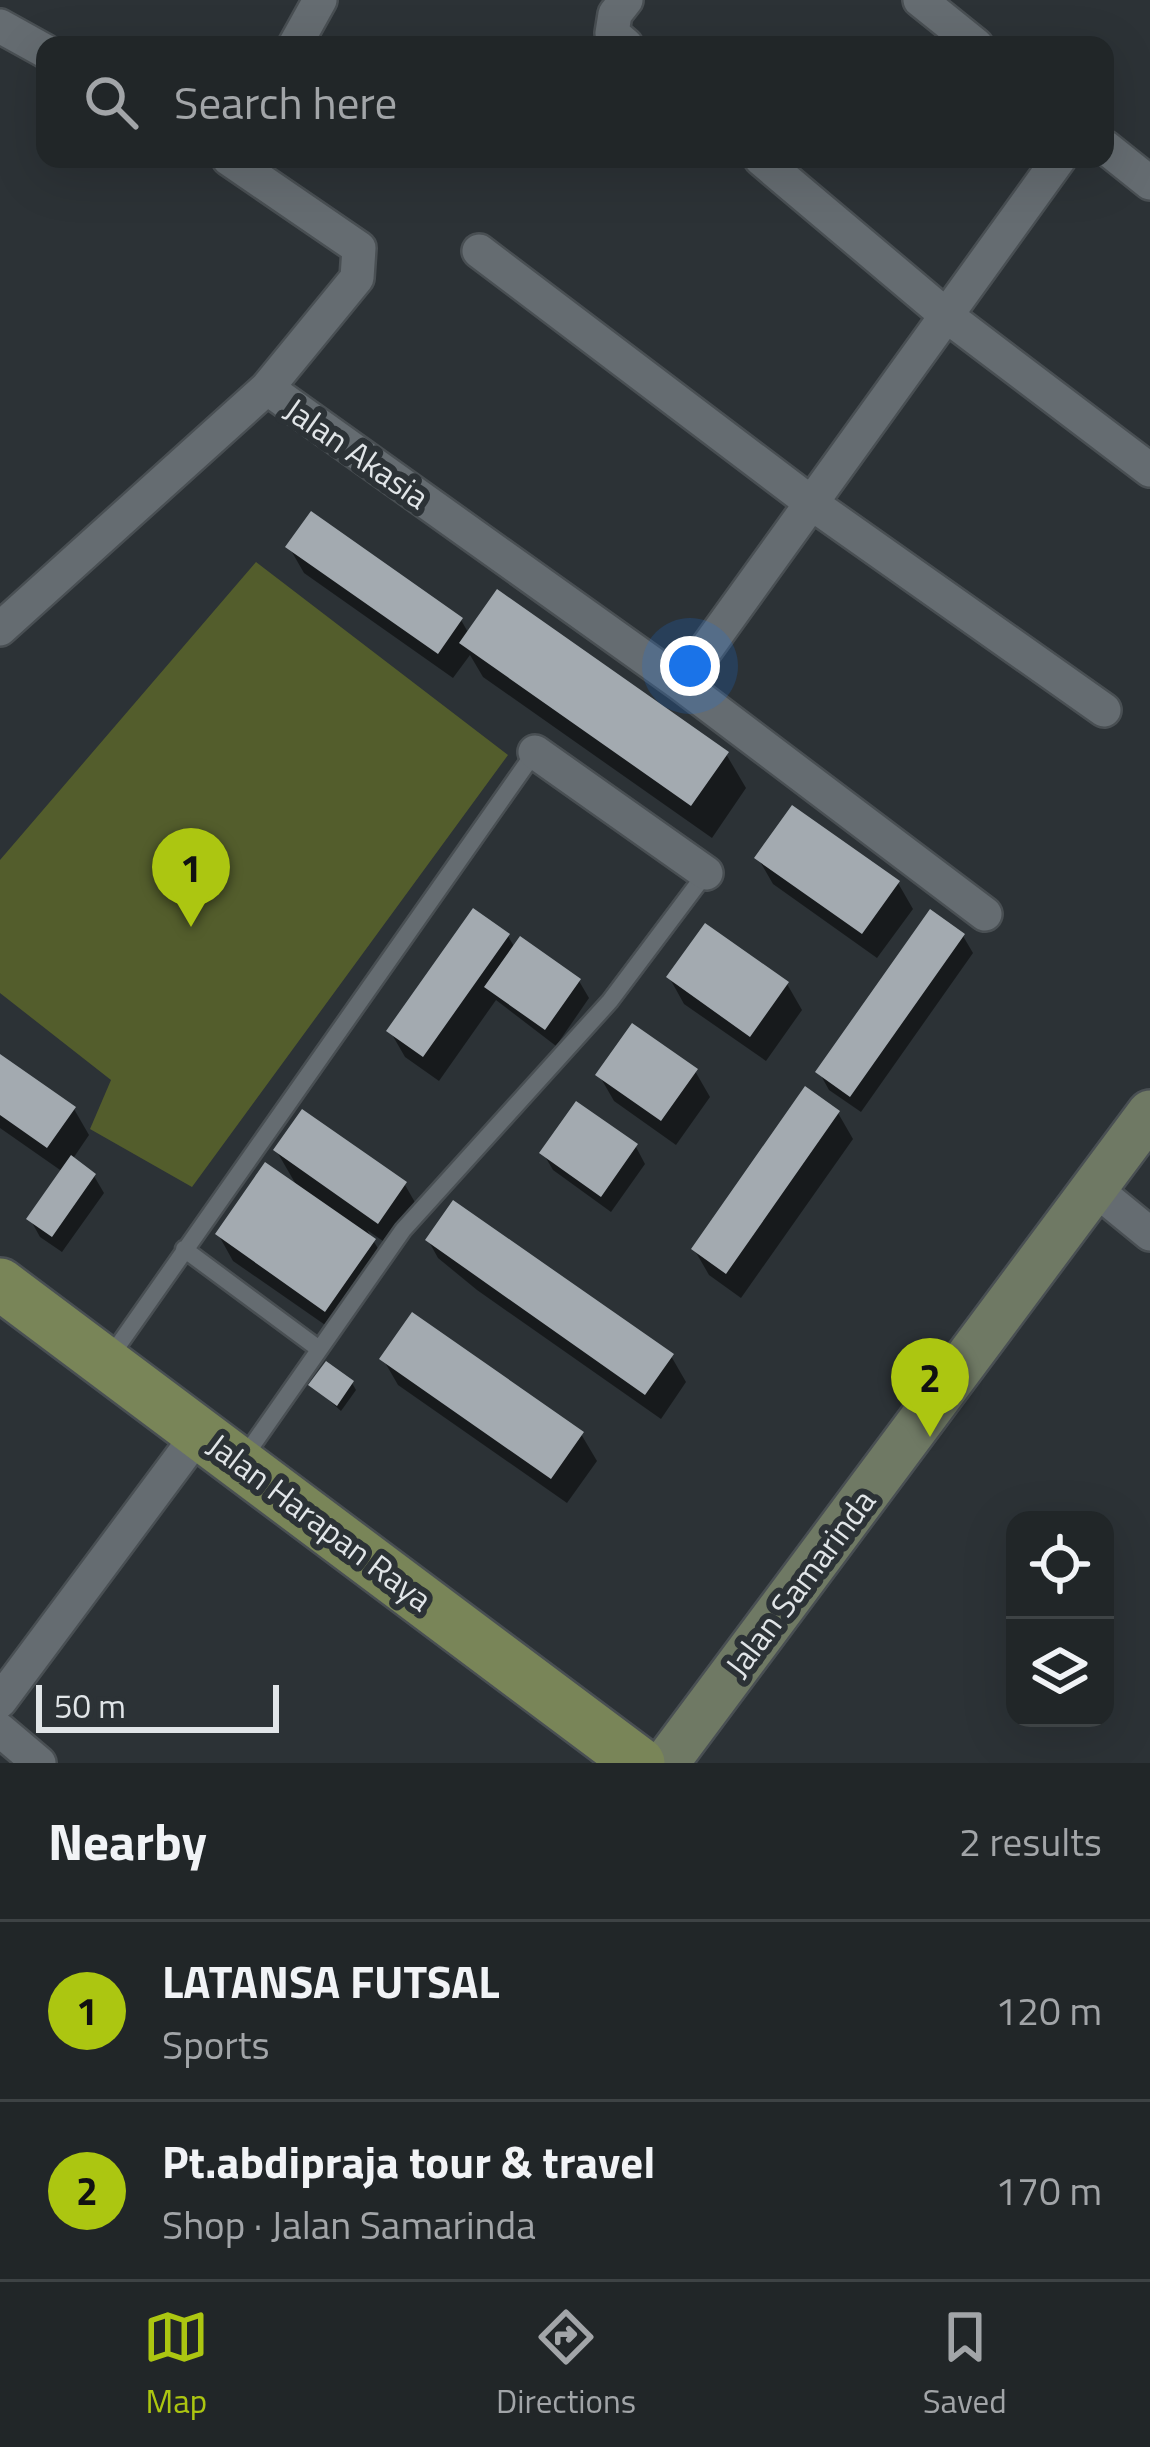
<!DOCTYPE html>
<meta charset="utf-8">
<style>
body{margin:0;font-family:"Titillium Web",sans-serif;background:#292e30;color:#f1f3f6}
.controls{position:absolute;right:36px;bottom:36px;display:grid;overflow:hidden;border-radius:24px;box-shadow:0 12px 48px #0002}
.controls button{width:108px;height:108px;display:grid;place-items:center;padding:0;border:0;border-bottom:3px solid #3e4345;background:#212628;color:#f1f3f6;font:60px sans-serif}
.scale{position:absolute;left:36px;bottom:30px;width:243px;box-sizing:border-box;padding-left:12px;border:6px solid #e1e5e8;border-top:0;font-size:33px;line-height:42px;white-space:nowrap;color:#e1e5e8;-webkit-text-stroke:9px #2c3236;paint-order:stroke}
.you{position:absolute;left:690px;top:666px;width:42px;height:42px;margin:-30px;border:9px solid #fff;border-radius:50%;background:#1a73e8;box-shadow:0 0 0 18px #1a73e833}
.badge{display:grid;place-items:center;width:78px;height:78px;border-radius:50%;background:#acc611;color:#111;font-size:39px;font-weight:700}
.pin{position:absolute;translate:-50% -99px;filter:drop-shadow(0 3px 6px #0008)}
.pin::after{content:'';position:absolute;top:63px;width:42px;height:36px;background:inherit;clip-path:polygon(0 0,100% 0,50% 100%)}
.list{margin:0;padding:0;list-style:none}
h2{display:flex;justify-content:space-between;align-items:center;height:156px;margin:0;padding:0 48px;font-size:51px}
h2 small{font-size:39px;font-weight:400;color:#a2a5a8}
.list li{display:grid;grid-template-columns:78px 1fr auto;gap:36px;align-items:center;box-sizing:border-box;height:180px;padding:0 48px;border-top:3px solid #3e4345}
.list b{display:block;font-size:45px;white-space:nowrap}
.list p{margin:0;font-size:39px;white-space:nowrap;color:#a2a5a8}
.list em{font-size:39px;font-style:normal;color:#a2a5a8}
.icon{flex:none;width:66px;height:66px;fill:none;stroke:currentColor;stroke-width:2;stroke-linecap:round;stroke-linejoin:round}
.map{position:relative;flex:none;width:1150px;height:1763px;overflow:hidden}
.search{position:absolute;background:#212628;box-shadow:0 12px 48px #0002;left:36px;right:36px;top:36px;height:132px;display:flex;align-items:center;gap:30px;box-sizing:border-box;padding:0 42px;border-radius:24px;color:#a2a5a8;font-size:45px}
.sheet{height:516px;background:#212628}
nav{display:flex;justify-content:space-around;align-items:center;box-sizing:border-box;height:168px;border-top:3px solid #3e4345;background:#212628;font-size:33px;color:#a2a5a8}
nav a{display:grid;justify-items:center;gap:6px}
nav .on{color:#acc611}
.map>svg:first-child{display:block}
</style>
<div class="map">
<svg width="1150" height="1763" viewBox="0 0 1150 1763">
<rect width="100%" height="100%" fill="#2c3236"/>
<path fill="#535d2c" d="M256,562L508,755L192,1187L90,1129L111,1080L0,993V860Z"/>
<path fill="#0007" d="M289,547L461,620L469,634L726,754L746,788L712,838L483,677L470,655L453,678L304,573Z
M758,858L898,883L913,909L877,958L773,884Z
M508,936L515,948L579,981L589,998L556,1046L496,1000L439,1081L405,1057L390,1031Z
M963,936L973,953L861,1112L829,1090L819,1072Z
M669,977L787,984L802,1010L766,1061L684,1004Z
M0,1058L74,1109L89,1135L72,1160L94,1176L104,1193L62,1252L40,1237L30,1219L63,1172L0,1128Z
M695,1071L710,1097L676,1145L614,1101L599,1075Z
M838,1113L853,1139L741,1298L709,1275L694,1249Z
M636,1147L645,1164L611,1212L553,1170L543,1153Z
M276,1150L405,1185L420,1211L393,1248L367,1230L389,1267L341,1336L233,1261L218,1234L298,1188Z
M428,1240L671,1356L686,1382L661,1419L477,1290L438,1258Z
M383,1359L581,1434L597,1461L567,1503L398,1385Z
M352,1383L356,1390L341,1411L312,1385Z"/>
<path fill="#a3aab0" d="M311,511L463,618L438,654L285,547Z
M497,589L729,752L691,806L459,643Z
M792,805L900,881L862,934L754,858Z
M473,908L510,934L423,1057L386,1031Z
M930,909L965,934L850,1097L815,1072Z
M705,923L789,982L750,1037L666,977Z
M520,936L581,979L545,1030L484,987Z
M632,1023L698,1069L661,1121L595,1075Z
M0,1054L76,1107L47,1148L0,1115Z
M805,1086L840,1111L726,1274L691,1249Z
M576,1101L638,1144L601,1197L539,1153Z
M302,1109L407,1182L378,1224L273,1150Z
M71,1155L96,1174L52,1237L26,1219Z
M265,1162L376,1239L325,1312L215,1234Z
M453,1200L674,1354L645,1395L425,1240Z
M412,1312L584,1432L551,1479L379,1359Z
M326,1361L354,1381L337,1406L308,1385Z"/>
<g fill="none" stroke-linecap="round" stroke-linejoin="round">
<g stroke="#494f53" stroke-width="21">
<path id="lane" d="M184,1249L319,1349
M108,1360L535,752
M242,1460L403,1230L610,1001L706,873"/>
</g>
<g stroke="#494f53" stroke-width="38">
<path id="street" d="M626,0L615,14L612,33L626,45
M920,0L976,45
M0,26L45,51
M295,45L320,0
M1105,147L1150,183
M229,159L359,248L357,278L267,388
M761,159L947,316L1150,470
M479,251L814,505L1104,710
M0,629L267,388L681,684L985,914
M681,684L1059,159
M535,752L706,873
M1095,1189L1150,1234
M0,1701L200,1432
M0,1730L39,1763"/>
</g>
<g stroke="#494f53" stroke-width="50">
<path id="secondary" d="M666,1763L1150,1113"/>
</g>
<g stroke="#494f53" stroke-width="56">
<path id="primary" d="M0,1284L639,1763"/>
</g>
<use href="#lane" stroke="#656c71" stroke-width="16"/>
<use href="#street" stroke="#656c71" stroke-width="33"/>
<use href="#secondary" stroke="#6f7964" stroke-width="45"/>
<use href="#primary" stroke="#798558" stroke-width="51"/>
</g>
<g text-anchor="middle" stroke-width="12" stroke-linejoin="round" paint-order="stroke">
<g font-size="33" fill="#e1e5e8" stroke="#2c3236">
<text transform="translate(357 453) rotate(35)" y="12">Jalan Akasia</text>
<text transform="translate(320 1522) rotate(37)" y="12">Jalan Harapan Raya</text>
<text transform="translate(800 1583) rotate(-53)" y="12">Jalan Samarinda</text>
</g>
</g>
</svg>
<div class="controls">
<button><svg class="icon" aria-label="locate" viewBox="0 0 24 24"><circle cx="12" cy="12" r="6"/><path d="M12 2v4M12 18v4M2 12h4M18 12h4"/></svg></button>
<button><svg class="icon" aria-label="layers" viewBox="0 0 24 24"><path d="M12 4l9 5-9 5-9-5zM3 14l9 5 9-5"/></svg></button>
</div>
<div class="scale">50 m</div>
<div class="you"></div>
<div class="pin badge" style="left:191px;top:927px">1</div>
<div class="pin badge" style="left:930px;top:1437px">2</div>
<div class="search"><svg class="icon" aria-label="search" viewBox="0 0 24 24"><circle cx="10" cy="10" r="6"/><path d="M15 15l6 6"/></svg>Search here</div>
</div>
<section class="sheet">
<h2>Nearby<small>2 results</small></h2>
<ul class="list">
<li><span class="badge">1</span><div><b>LATANSA FUTSAL</b><p>Sports</p></div><em>120 m</em></li>
<li><span class="badge">2</span><div><b>Pt.abdipraja tour &amp; travel</b><p>Shop · Jalan Samarinda</p></div><em>170 m</em></li>
</ul>
</section>
<nav>
<a class="on"><svg class="icon" aria-label="map" viewBox="0 0 24 24"><path d="M3 6l6-2 6 2 6-2v14l-6 2-6-2-6 2zM9 4v14M15 6v14"/></svg>Map</a>
<a><svg class="icon" aria-label="directions" viewBox="0 0 24 24"><path d="M12 3l9 9-9 9-9-9zM9 14v-3h6M13 9l2 2-2 2"/></svg>Directions</a>
<a><svg class="icon" aria-label="saved" viewBox="0 0 24 24"><path d="M7 4h10v16l-5-4-5 4z"/></svg>Saved</a>
</nav>
